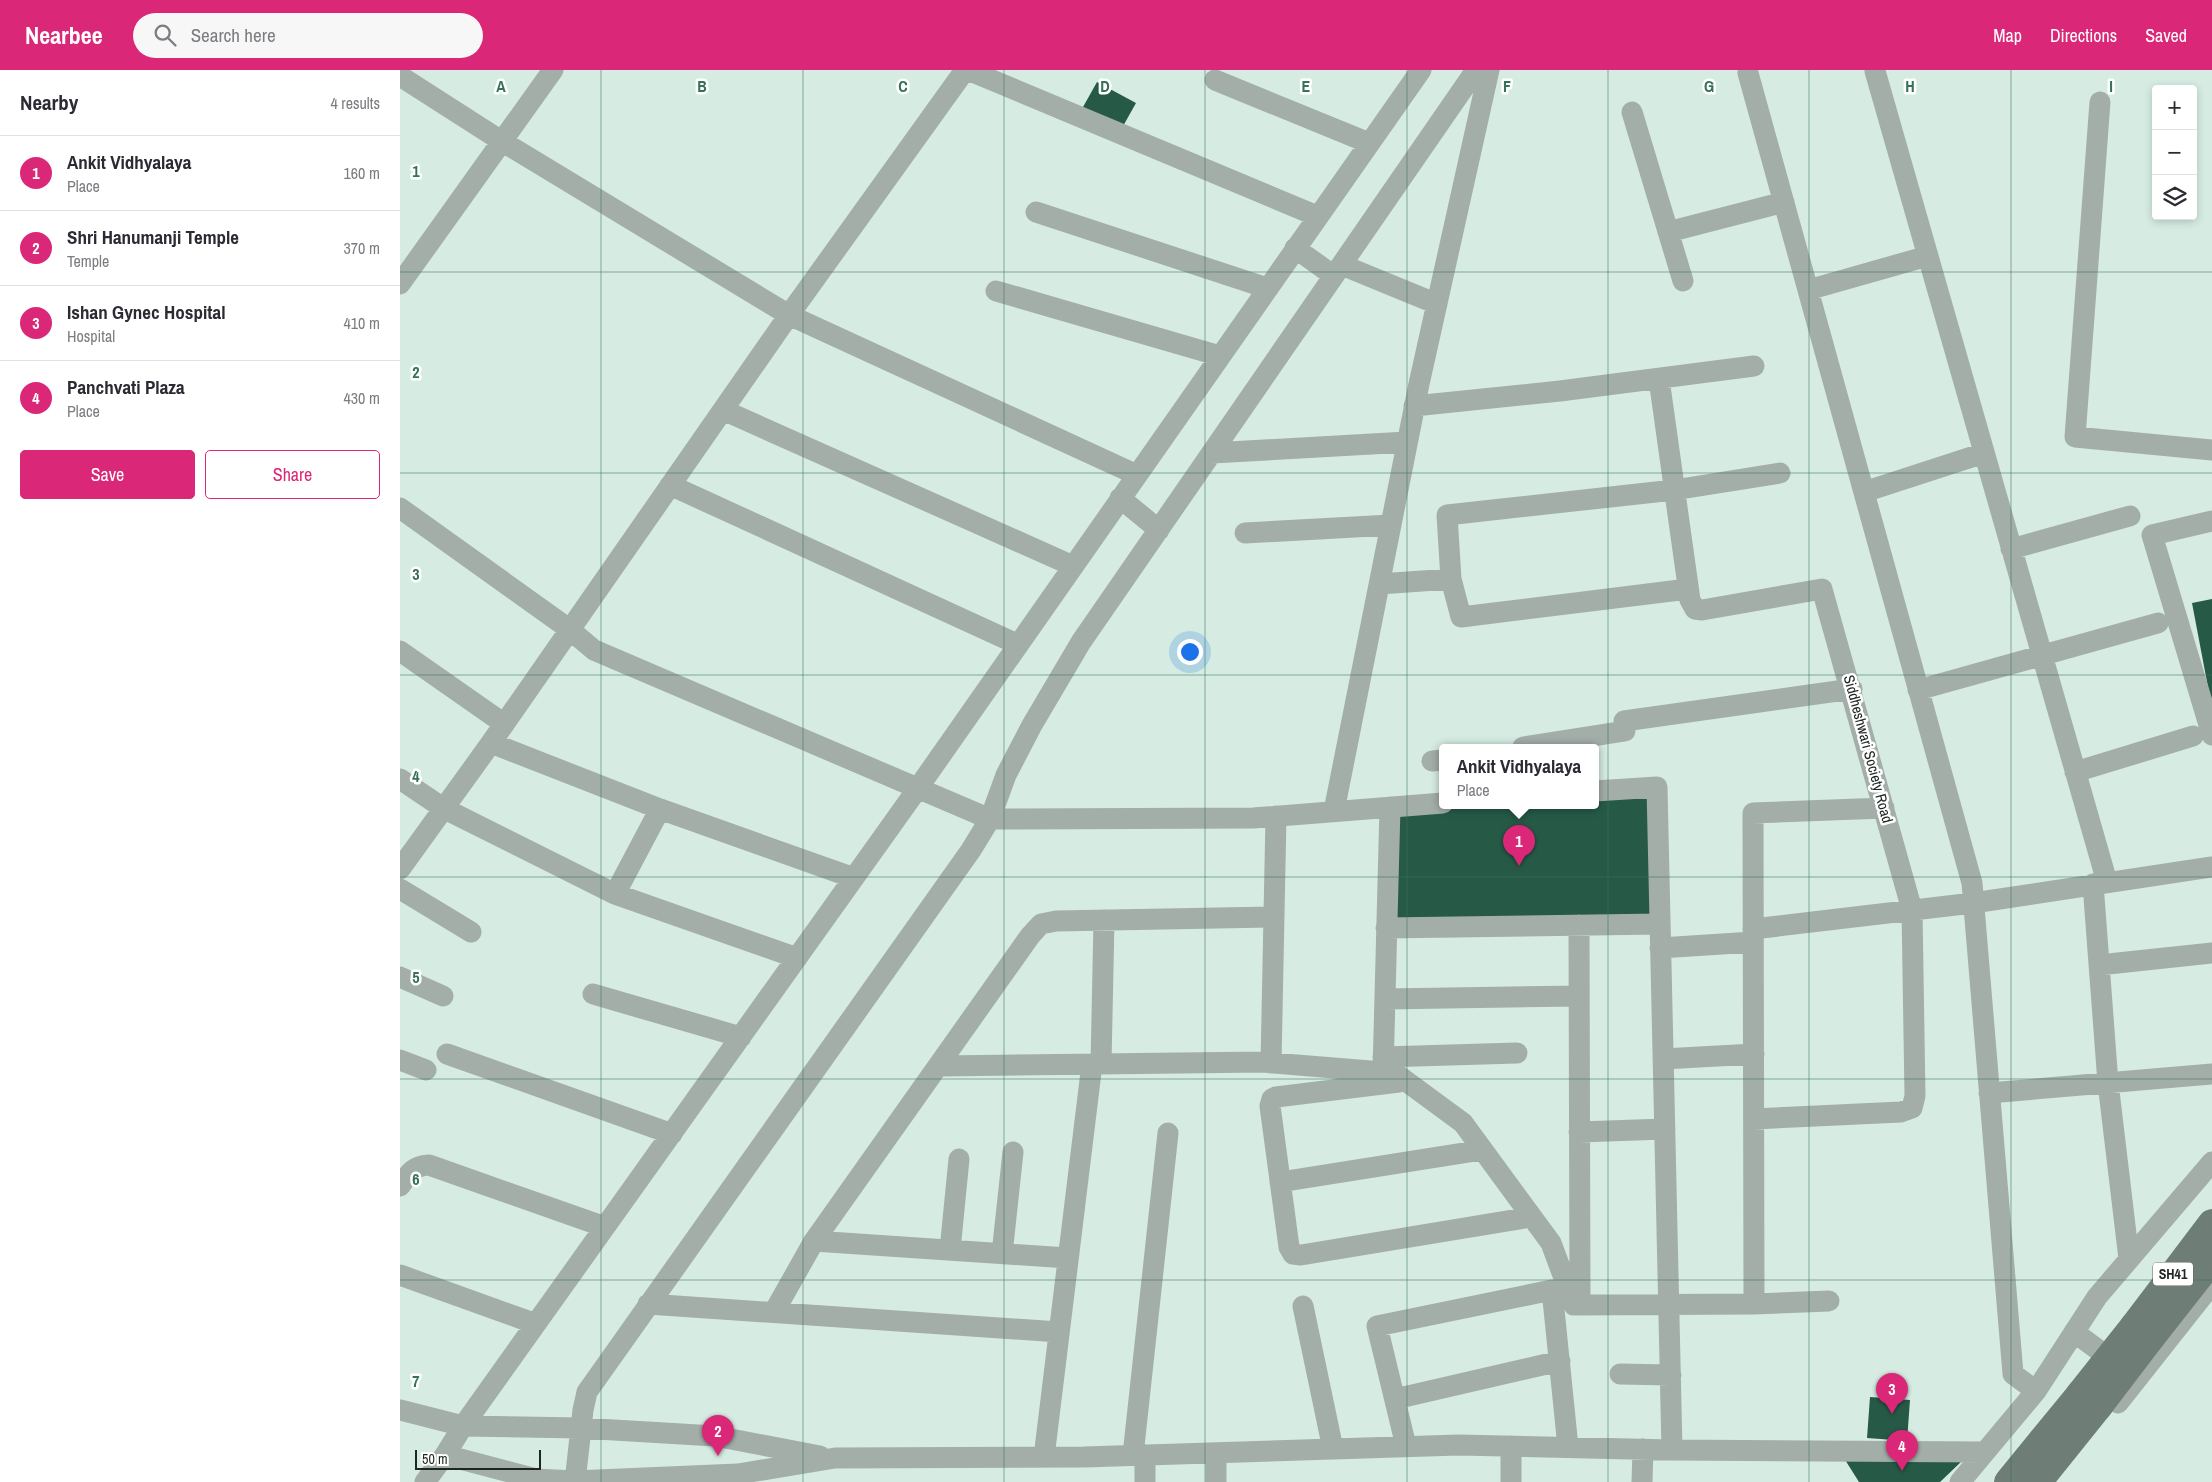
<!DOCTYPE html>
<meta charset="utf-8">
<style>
body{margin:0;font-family:"Archivo Narrow",sans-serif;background:#f7f7f7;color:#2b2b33}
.controls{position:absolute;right:15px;top:15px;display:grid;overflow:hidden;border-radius:5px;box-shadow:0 2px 8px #0003}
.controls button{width:45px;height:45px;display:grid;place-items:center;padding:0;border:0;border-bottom:1px solid #e1e1e2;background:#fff;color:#2b2b33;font:25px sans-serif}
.scale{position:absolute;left:15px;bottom:12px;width:126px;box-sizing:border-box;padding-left:5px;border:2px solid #1e2622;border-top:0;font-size:14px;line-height:18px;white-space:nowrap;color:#1e2622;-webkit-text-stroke:4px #fff;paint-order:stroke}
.you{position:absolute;left:789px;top:581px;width:18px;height:18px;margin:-12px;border:4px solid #fff;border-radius:50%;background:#1a73e8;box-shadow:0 0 0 8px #1a73e833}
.badge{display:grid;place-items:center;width:32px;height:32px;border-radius:50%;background:#db2777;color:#fff;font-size:16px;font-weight:700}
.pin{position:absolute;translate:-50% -41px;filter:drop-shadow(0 1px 2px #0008)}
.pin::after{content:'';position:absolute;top:26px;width:18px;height:15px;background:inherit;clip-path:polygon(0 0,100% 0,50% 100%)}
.popup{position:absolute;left:1039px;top:674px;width:160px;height:65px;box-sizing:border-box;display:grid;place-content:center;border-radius:5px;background:#fff;filter:drop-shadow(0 1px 4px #0005);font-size:16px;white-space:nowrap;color:#7c7c81}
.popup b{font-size:19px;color:#2b2b33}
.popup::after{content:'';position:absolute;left:50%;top:100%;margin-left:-10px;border:10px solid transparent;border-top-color:#fff}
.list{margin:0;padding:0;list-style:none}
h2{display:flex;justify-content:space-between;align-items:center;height:65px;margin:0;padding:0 20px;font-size:21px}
h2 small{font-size:16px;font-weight:400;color:#7c7c81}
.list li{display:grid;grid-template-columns:32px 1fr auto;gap:15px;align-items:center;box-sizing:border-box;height:75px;padding:0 20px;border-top:1px solid #e1e1e2}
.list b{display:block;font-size:19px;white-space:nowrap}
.list p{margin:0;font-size:16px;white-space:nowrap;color:#7c7c81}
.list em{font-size:16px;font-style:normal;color:#7c7c81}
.actions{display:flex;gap:10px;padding:15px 20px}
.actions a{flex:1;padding:11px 0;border:1px solid #db2777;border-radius:5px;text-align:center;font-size:18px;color:#db2777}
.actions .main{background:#db2777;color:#fff}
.icon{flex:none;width:28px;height:28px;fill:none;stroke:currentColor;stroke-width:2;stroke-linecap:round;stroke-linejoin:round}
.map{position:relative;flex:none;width:1812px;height:1412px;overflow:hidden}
header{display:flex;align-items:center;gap:30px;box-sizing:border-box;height:70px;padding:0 25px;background:#db2777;color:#fff}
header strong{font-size:24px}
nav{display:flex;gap:28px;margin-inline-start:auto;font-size:18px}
.search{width:350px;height:45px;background:#f7f7f7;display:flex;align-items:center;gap:12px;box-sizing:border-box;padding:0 18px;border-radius:28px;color:#7c7c81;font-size:19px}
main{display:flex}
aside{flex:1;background:#fff}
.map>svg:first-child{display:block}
</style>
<header>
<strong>Nearbee</strong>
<div class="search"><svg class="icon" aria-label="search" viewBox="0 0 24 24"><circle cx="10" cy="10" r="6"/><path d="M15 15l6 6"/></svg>Search here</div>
<nav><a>Map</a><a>Directions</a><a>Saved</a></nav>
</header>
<main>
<aside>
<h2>Nearby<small>4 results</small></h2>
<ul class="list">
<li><span class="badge">1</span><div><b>Ankit Vidhyalaya</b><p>Place</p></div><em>160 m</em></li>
<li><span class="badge">2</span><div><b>Shri Hanumanji Temple</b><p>Temple</p></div><em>370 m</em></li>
<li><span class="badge">3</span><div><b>Ishan Gynec Hospital</b><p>Hospital</p></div><em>410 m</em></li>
<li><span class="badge">4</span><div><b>Panchvati Plaza</b><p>Place</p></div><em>430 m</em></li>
</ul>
<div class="actions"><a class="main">Save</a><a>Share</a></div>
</aside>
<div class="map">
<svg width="1812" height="1412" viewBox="0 0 1812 1412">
<rect width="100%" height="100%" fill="#d6ece2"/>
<path fill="#265a47" d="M697,12L736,33L722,58L683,37Z
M1812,529V633H1811L1792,533Z
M1248,717L1251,854L987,848L990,745L1082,735H1195V723Z
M1470,1327L1510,1330L1507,1371L1467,1368Z
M1442,1385L1562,1391L1540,1412H1459Z"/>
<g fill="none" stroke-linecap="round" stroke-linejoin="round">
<path stroke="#a4aea9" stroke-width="21" d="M568,0L917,146
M1021,0L518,718L63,1356L45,1385L136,1409L174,1411L338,1404L435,1388L684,1387L1059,1375L1272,1380L1585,1382
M1475,1L1707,812
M1348,3L1572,813L1613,1304L1636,1321
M0,6L103,72L389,245L737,405
M815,10L969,73
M1700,32L1675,367L1812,380
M1232,42L1283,211
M636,142L867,218
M1268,162L1384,132
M895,178L934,206
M942,195L1037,234
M0,214L153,0
M1408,220L1528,186
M596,221L820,286
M1259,309L1290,530L1295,539L1302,540L1422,519L1512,840L1515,1026L1512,1038L1501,1042L1354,1049
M1014,336L1160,321L1354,296
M323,340L673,496
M812,383L1007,372
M270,415L617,574
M1464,422L1584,383
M720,428L759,460
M0,438L169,559L194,580L590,749L853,748L1043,733
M1812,451L1752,465L1812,665
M845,463L991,455
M1611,479L1730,446
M1051,509L1061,547L1288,519
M979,514L1051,509L1047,445L1274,420L1380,403
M0,581L103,653
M1518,620L1758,553
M91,673L260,739L454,808
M1123,677L1225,661L1224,651L1452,619
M1032,691L1043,690
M1675,702L1793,666
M0,709L43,738L215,824L397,888
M1195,721L1257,717L1272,1380
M934,741L1019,314L1089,0
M0,799L91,673L389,245L565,0
M1693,814L1708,1013L1729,1189
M0,819L71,862
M215,824L260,739
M1179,855L1180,1235
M986,858L1260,854
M1353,859L1573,833L1812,797
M1260,878L1353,872
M1699,895L1812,883
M0,907L43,926
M193,924L341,967
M985,929L1179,926
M47,984L272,1064
M983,987L1117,983
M1263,989L1354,984
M0,990L26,1000
M871,993L876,746
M701,994L704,850
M540,996L862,992L995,1003L1063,1053L1151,1173L1174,1235L1354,1234L1429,1231
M983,1002L990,737
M999,1012L876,1027L872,1029L870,1036L889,1177L893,1184L901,1185L1131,1147
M1589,1023L1812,1004
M1179,1062L1265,1059
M880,1112L1082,1080
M0,1116C9,1103 13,1096 29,1095L205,1157
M414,1171L630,866L641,854L656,851L874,847
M550,1180L559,1089
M602,1184L613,1082
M0,1205L136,1254
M248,1234L659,1262
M1354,1234L1353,743L1484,738
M903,1236L933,1379
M374,1242L414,1171L668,1188
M1674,1262L1720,1296
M1220,1304L1271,1305
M995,1329L1160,1291
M1718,1333L1812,1214
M0,1340L63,1356L180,1358L315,1366L420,1386
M1006,1376L977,1256L1152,1220L1168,1377
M816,1383V1412
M733,1385L768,1063
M644,1387L692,994
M25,1412L45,1385
M175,1412L183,1340L187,1322L571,780L590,749L606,705L632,655L681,572L1076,0
M745,1412V1385
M1111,1412V1376
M1242,1412L1243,1379
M1560,1412L1636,1321L1697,1227L1812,1092"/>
<path stroke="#6e7e77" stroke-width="28" d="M1734,1256L1812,1153
M1750,1269L1812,1190
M1608,1412L1680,1324
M1638,1412L1699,1336"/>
<path stroke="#6e7e77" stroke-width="28" d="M1680,1324L1734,1256
M1699,1336L1750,1269"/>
</g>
<path fill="none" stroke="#36715b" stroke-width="1" stroke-opacity="0.55" d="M201,0V1412M403,0V1412M604,0V1412M805,0V1412M1007,0V1412M1208,0V1412M1409,0V1412M1611,0V1412M0,202H1812M0,403H1812M0,605H1812M0,807H1812M0,1009H1812M0,1210H1812"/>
<g text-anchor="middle" stroke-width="5" stroke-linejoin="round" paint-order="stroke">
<rect fill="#fff" stroke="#626764" stroke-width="1" x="1753" y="1192.5" width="40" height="23" rx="4"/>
<g font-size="14" font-weight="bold" fill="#1e2622">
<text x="1773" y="1209">SH41</text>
</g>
<g font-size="15" fill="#1e2622" stroke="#fff">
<text transform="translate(1468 679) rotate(75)" y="5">Siddheshwari Society Road</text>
</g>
</g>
<g font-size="16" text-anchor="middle" font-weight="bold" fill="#36715b" stroke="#fff" stroke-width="5" stroke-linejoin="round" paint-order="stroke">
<text x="101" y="22">A</text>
<text x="302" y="22">B</text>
<text x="503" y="22">C</text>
<text x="705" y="22">D</text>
<text x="906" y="22">E</text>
<text x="1107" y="22">F</text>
<text x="1309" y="22">G</text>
<text x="1510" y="22">H</text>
<text x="1711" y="22">I</text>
<text x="16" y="107">1</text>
<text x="16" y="308">2</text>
<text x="16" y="510">3</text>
<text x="16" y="712">4</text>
<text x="16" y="913">5</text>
<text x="16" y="1115">6</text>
<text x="16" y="1317">7</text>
</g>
</svg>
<div class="controls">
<button>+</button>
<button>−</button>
<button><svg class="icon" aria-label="layers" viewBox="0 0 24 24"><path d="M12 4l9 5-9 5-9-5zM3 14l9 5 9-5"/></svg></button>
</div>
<div class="scale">50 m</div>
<div class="you"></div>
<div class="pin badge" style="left:1119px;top:796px">1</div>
<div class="popup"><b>Ankit Vidhyalaya</b>Place</div>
<div class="pin badge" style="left:318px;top:1386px">2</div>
<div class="pin badge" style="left:1492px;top:1344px">3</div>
<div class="pin badge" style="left:1502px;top:1401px">4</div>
</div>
</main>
